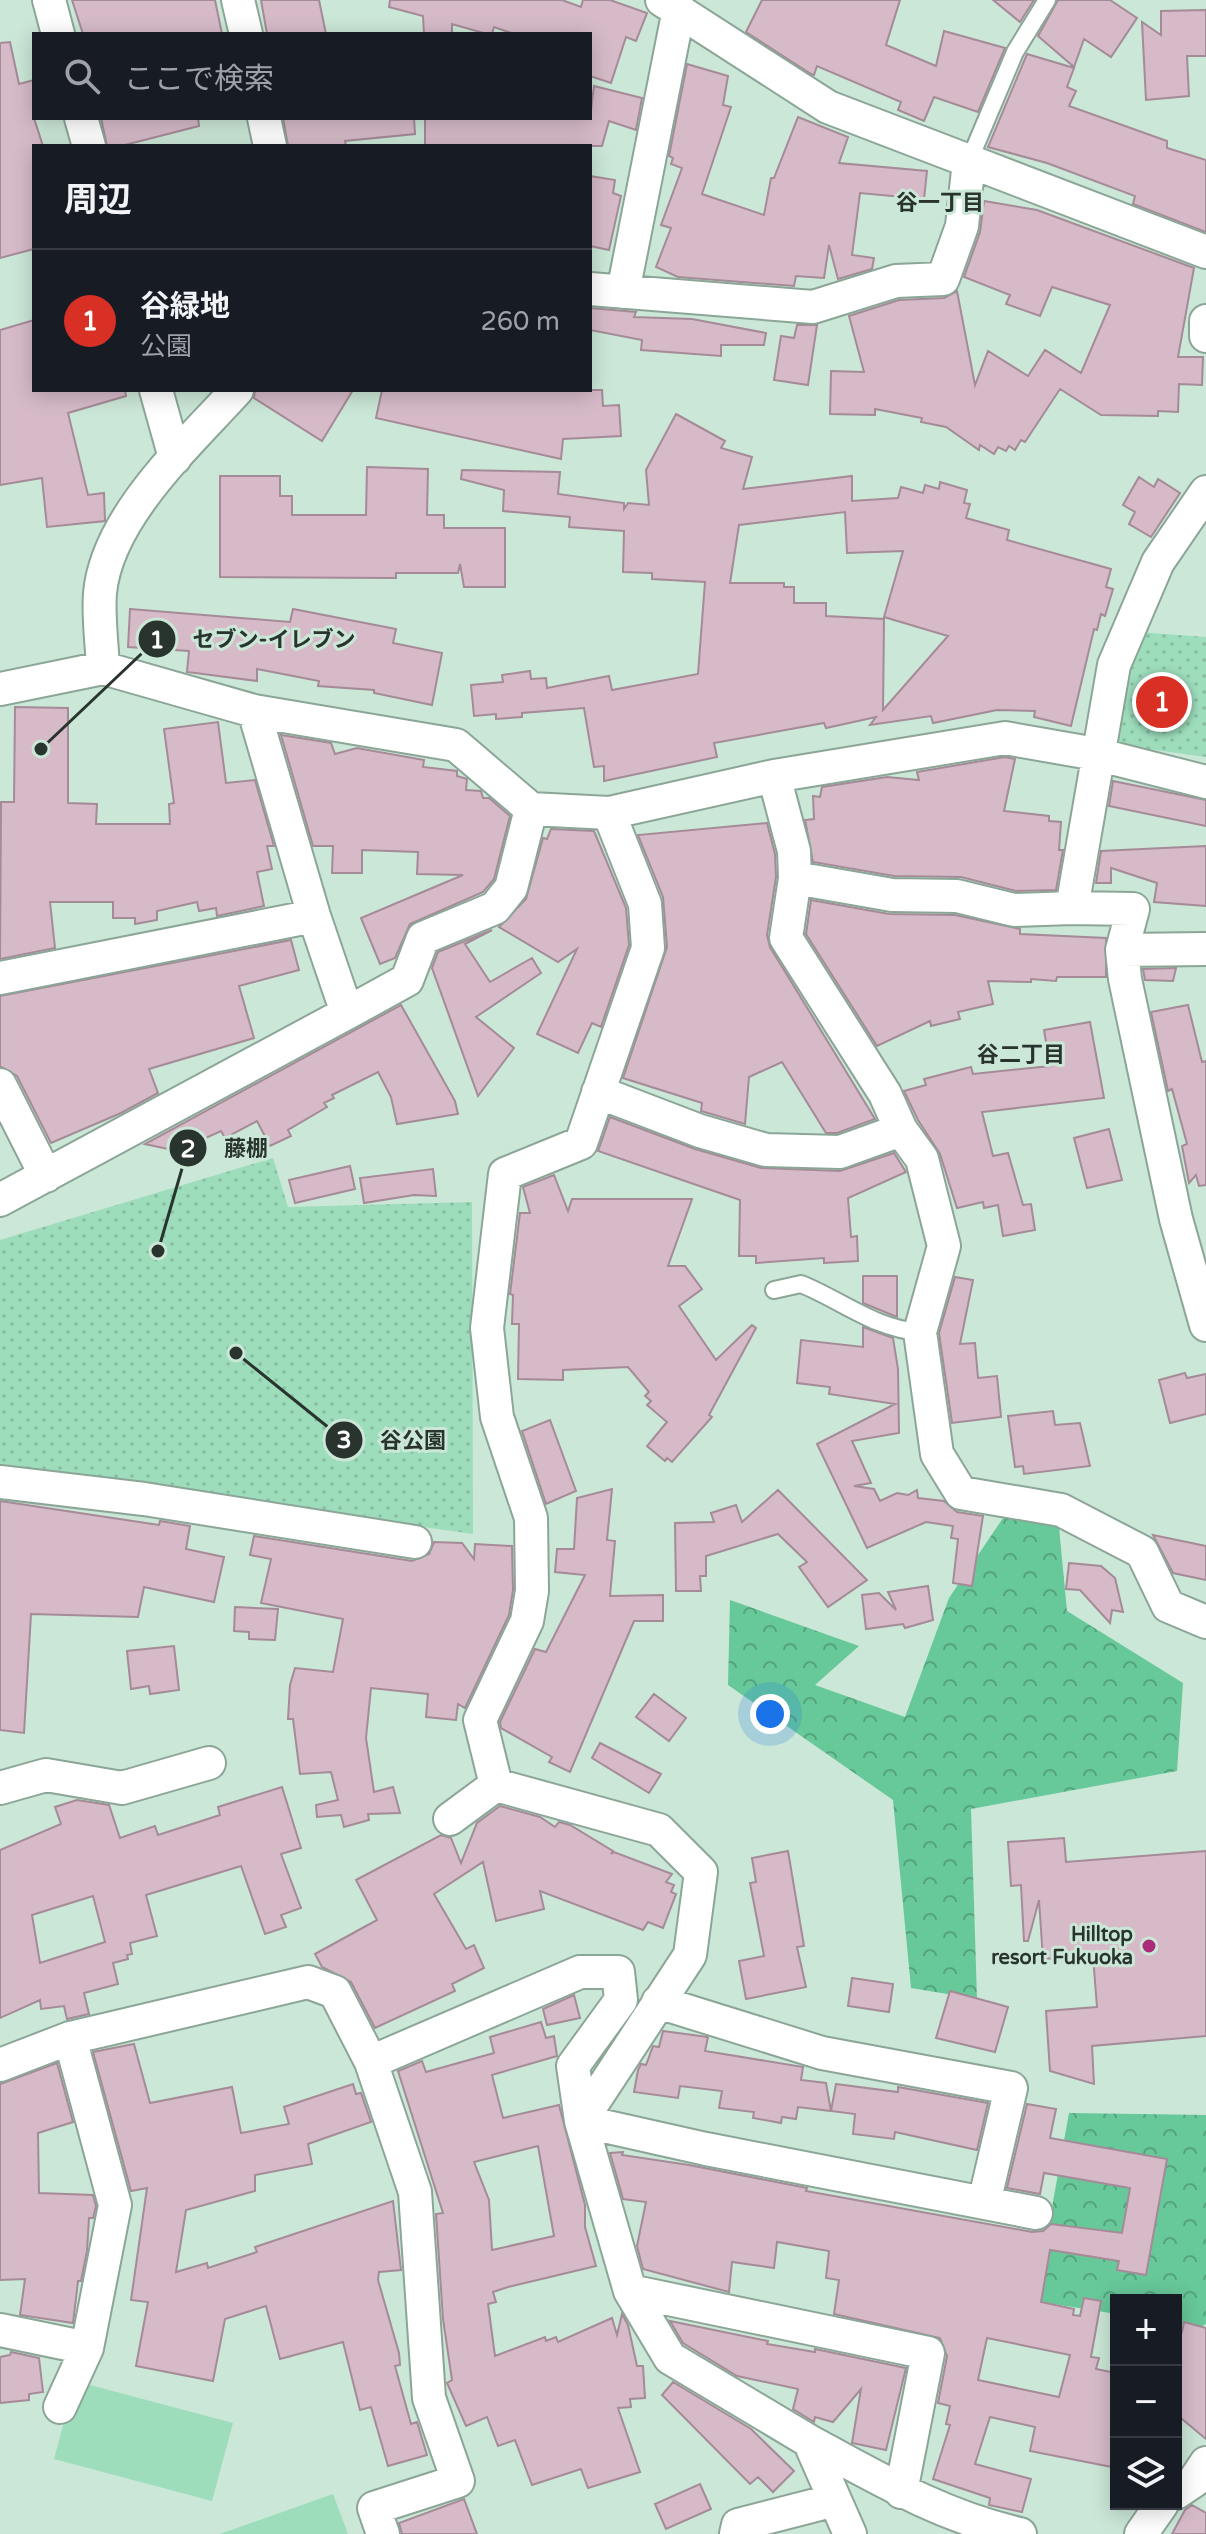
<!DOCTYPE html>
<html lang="ja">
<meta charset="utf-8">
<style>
body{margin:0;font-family:"Varela Round","Noto Sans JP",sans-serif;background:#242831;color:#f1f3f6}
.controls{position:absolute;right:24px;bottom:24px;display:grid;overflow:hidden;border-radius:0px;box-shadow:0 4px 20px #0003}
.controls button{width:72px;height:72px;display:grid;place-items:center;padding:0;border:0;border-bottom:2px solid #363941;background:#171b24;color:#f1f3f6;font:40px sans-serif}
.you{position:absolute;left:770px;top:1714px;width:28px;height:28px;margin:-20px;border:6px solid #fff;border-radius:50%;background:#1a73e8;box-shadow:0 0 0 12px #1a73e833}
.badge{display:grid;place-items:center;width:52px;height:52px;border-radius:50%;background:#d93025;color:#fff;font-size:26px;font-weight:700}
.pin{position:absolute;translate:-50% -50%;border:4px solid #fff;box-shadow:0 2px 8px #0006}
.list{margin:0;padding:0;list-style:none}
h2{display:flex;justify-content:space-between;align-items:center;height:104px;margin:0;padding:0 32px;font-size:34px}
h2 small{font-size:26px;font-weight:400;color:#9ea1a6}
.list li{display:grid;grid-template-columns:52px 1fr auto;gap:24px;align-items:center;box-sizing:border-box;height:144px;padding:0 32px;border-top:2px solid #363941}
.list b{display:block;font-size:30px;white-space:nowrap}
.list p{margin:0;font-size:26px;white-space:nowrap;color:#9ea1a6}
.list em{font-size:26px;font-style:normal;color:#9ea1a6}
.icon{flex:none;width:44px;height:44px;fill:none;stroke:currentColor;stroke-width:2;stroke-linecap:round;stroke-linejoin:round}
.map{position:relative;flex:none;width:1206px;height:2534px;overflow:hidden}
.search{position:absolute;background:#171b24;box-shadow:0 4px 20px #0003;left:32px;top:32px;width:560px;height:88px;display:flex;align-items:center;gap:20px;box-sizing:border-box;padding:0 28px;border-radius:0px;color:#9ea1a6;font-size:30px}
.panel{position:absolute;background:#171b24;box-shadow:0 4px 20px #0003;left:32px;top:144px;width:560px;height:248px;border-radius:0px}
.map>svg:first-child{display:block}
</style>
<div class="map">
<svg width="1206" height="2534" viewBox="0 0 1206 2534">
<defs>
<pattern id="forest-crowns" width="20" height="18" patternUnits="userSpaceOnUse" patternTransform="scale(2)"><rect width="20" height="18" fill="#67c899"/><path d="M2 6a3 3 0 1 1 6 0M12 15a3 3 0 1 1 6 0" fill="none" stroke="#55a37d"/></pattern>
<pattern id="park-dots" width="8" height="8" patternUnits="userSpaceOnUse" patternTransform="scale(2)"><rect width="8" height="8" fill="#9dddbc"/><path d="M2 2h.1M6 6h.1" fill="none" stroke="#87bea2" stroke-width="1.8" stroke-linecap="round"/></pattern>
</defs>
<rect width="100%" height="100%" fill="#cbe7d7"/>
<path fill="#9dddbc" d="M75,2381L233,2423L212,2501L54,2459Z
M333,2494L348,2534H220Z"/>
<path fill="url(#forest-crowns)" d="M1003,1518L1059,1527L1067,1611L1183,1683L1177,1771L971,1809L977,1999L911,1988L893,1800L728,1685L730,1600L859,1646L815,1685L905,1717L949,1598Z
M1069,2113L1206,2115V2324L1201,2327L1176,2323V2300H1116V2314L1035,2301Z"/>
<path fill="url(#park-dots)" d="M1137,632L1206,637V757L1112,744Z
M273,1158L288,1207L472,1202L473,1534L0,1467V1240Z"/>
<path fill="#d6bac8" stroke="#a58a97" stroke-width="2" fill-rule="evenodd" d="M72,0H215L222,34H83Z
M261,0H319L326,34H267Z
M390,0H562L581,7L583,0H610L647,13L636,41L626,37L611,83L590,76V34H514L494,27L492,34H487L452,24V34H424L423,16L389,7Z
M762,0H900L886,45L936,66L944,31L1005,48L978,112L934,97L924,121L898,110L901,102L817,66L814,75L811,74L746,32Z
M993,0H1034L1020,22Z
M1058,0H1110L1137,18L1111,57L1084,39L1074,67L1038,36Z
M1206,10V56H1187L1189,96L1146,100L1142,22L1161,35V11Z
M10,42L19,84L34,80V118L43,146H34V249L0,258V43Z
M1027,54L1074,68L1067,87L1076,91L1069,106L1167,141V148L1206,160V232L1133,204L1135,196L1047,163L988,147Z
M687,64L728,76L723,105L731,107L702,194L764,215L771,178H774L798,117L848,137L839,163L927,171L924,199L860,193L852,255L874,258L872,269L838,279L829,245L824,278L796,276L794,286L678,277L656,267L671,228L661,225L682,168L671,164L673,158L669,156Z
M594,86L642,98L636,130L609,121L602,146H425V118H590Z
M101,118H198L199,126L121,146H107Z
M283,118H414L415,134L345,141L346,146H288Z
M590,176L615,180L613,193L621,196L609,250L590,246Z
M984,201L1037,210L1194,268L1178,357H1203L1202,385L1179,384L1178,412L1158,411V416L1101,415L1060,389L1025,442L1021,440L1015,450L1009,446L1006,451L998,447L994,454L980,445L979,450L946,427L921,422L922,418L875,409V415L830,414L831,371L864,372L849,316L899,300L944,298L957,291L975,385L988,351L1028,376L1045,350L1081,373L1110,305L1052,287L1040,316L1006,304L1010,295L964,277L980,232Z
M590,308L636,312L634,317L692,319L766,333L764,345H721V356L641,350L642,340L590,330Z
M34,320V390H125L126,396L68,413L88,495L104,493L105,521L47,527L42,478L0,485V330Z
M797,325H817L808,385L774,380L781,336L794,338Z
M255,390H353L322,441L254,398Z
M382,390H602L603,406L619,405L621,436L563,439L561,459L376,418Z
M676,414L725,441L721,448L752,457L743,489L852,476V501L898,498L901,487L923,493L925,485L939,489L940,482L967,490L964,503L970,504L966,518L1009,530L1007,540L1111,569L1106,587L1113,589L1105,616L1101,614L1097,630L1094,629L1071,726L1034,717L1035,711L997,710L933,723L931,716L870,725L876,717L826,728L824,723L714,743L717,757L604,781V766L594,767L584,708L522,713V717L496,719V714L474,716L471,685L503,682L502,675L530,671L531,679L546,678L547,688L609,676L612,690L698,674L705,582L652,579V573L623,572L624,531L569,527L570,517L503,511L504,490L461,479L462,470L560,472L558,494L624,503V509L628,503L649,505L646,470ZM845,512L847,553L903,551L884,617L948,636L883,710L884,619L826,616V603H794V587H784V583H730L739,525Z
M367,467L428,469L427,515H444V528H505V587H464L460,564L458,573H396V578L220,577V476H280V496H292V515H366Z
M1139,477L1154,487L1158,479L1180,493L1151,537L1129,524L1135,512L1123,505Z
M130,609L290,622L293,609L396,629L393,643L442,653L432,705L374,693V690L318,686L319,681L257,669V681L187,672L189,651L128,647Z
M15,707L68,708V803L97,804L96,824H170L169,804L174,803L164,729L218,722L226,783L255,780L274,846H267L272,869L257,872L264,906L217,916L216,908L199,911L197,902L157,911V920L135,924V918H113V902H50L55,948L0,959L1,802H14Z
M281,735L331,743L335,754L357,748L424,760L423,767L457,771V776L467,779L466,790L481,791L483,798H489L510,816L494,879L483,892L410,924L395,958L380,964L361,918L463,875L417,874L418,852L362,850V873H332L333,846H313Z
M1005,757L1015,759L1004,811L1049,816V821L1061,822L1059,850H1063L1056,890L1016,891L961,877L894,876L813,862L805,820L814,819L813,796L820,797L822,787L887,777L919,780L917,772Z
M1113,781L1206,800V826L1109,806Z
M767,823L775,854L776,877L767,935L770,947L875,1119L837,1133H826L782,1062L749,1077L745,1124L701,1111L702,1103L623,1078L667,947L663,897L638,835Z
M551,829L594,831L626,908L629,945L601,1027L592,1023L578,1053L537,1034L577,949L558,962L499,927L526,899L543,838L547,839Z
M1206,846V906L1154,902L1157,883L1111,868V883H1096L1101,851Z
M811,900L889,914L955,915L1020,929V934L1106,938V977H1057L1056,981L1031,979V982L988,981L993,1004L958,1012L960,1019L931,1026L930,1021L877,1046L806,934Z
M492,930L465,944L490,982L532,958L541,973L476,1017L514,1048L478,1096L432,968L438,952Z
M291,940L299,970L239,986L254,1038L149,1069L158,1093L121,1113L51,1143L17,1076L0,1066V996Z
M1176,968L1173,981L1145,980L1143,969Z
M401,1005L455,1101L458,1114L397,1124L391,1097L378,1072L332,1095L334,1098L324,1103L327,1107L288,1130L291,1136L270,1146L257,1121L225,1138L221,1131L177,1151L145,1144Z
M1188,1005L1202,1062L1206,1061V1185L1199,1186L1196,1175L1189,1183L1182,1146L1187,1144L1172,1089L1168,1091L1151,1012Z
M1090,1022L1104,1098L982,1112L993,1156L1008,1153L1023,1205L1031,1204L1035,1230L1003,1236L998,1205L984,1208L983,1202L957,1208L940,1154L918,1120L904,1091L926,1085L924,1079L971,1067L973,1074L1050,1066L1044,1030Z
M610,1117L695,1149L761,1168L840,1171L894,1153L906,1172L848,1198L851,1237L857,1236L858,1261L824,1263V1258L756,1263V1256H739L740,1200L598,1151Z
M1109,1129L1122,1180L1087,1188L1074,1138Z
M350,1166L355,1189L295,1203L289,1180Z
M433,1169L436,1196L414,1195L364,1203L360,1178Z
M554,1175L568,1211L572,1199H692L668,1266H685L702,1289L679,1306L716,1360L752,1325L756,1328L709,1415L712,1417L672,1462L667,1458L665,1461L647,1446L667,1422L647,1405L651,1401L645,1396L649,1392L628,1367L563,1370V1380L518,1379L519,1324H512L513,1295L510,1294L520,1213H530L523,1187Z
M863,1276H897V1317L863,1303Z
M955,1277L973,1280L960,1344L975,1343L978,1378L997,1376L1001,1417L952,1423L939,1333Z
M863,1327L893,1338L898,1369L899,1433L852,1441L871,1483L854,1486L874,1489L880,1501L897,1493L908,1495L917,1490L918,1498L944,1501L957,1512L983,1516L972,1586L953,1583L958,1539L951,1538L953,1526L926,1522L867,1548L817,1444L895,1404L829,1394L830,1387L797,1383L801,1340L863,1347Z
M1185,1373L1187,1378L1206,1374V1414L1170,1423L1159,1380Z
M1053,1411L1055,1425L1080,1423L1090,1466L1024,1474L1023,1466L1015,1467L1008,1416Z
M550,1420L576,1491L546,1504L522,1431Z
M612,1489L607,1540L615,1541L610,1596L663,1595V1621H634L570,1772L549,1762L552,1757L501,1728L500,1722L535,1649L546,1652L585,1575L555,1572L557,1549H574L577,1498Z
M778,1490L867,1580L828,1607L799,1567L807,1562L778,1534L706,1556V1576H700L701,1591H676L675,1523L714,1522L711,1513L736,1505L742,1522Z
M0,1501L159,1525L160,1521L190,1526L186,1549L224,1557L214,1602L144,1587L138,1617L31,1614L24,1733L0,1730Z
M1153,1535L1206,1546V1580L1173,1573Z
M254,1536L412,1561L429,1554L434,1542L462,1543L474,1559L475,1544L512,1546L513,1590L509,1615L465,1708L458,1704L456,1720L426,1717L428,1694L371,1688L366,1738L374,1792L393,1787L400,1813L368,1814L369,1820L344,1827L341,1815L317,1817L316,1805L338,1800L331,1772L300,1774L293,1719H288L290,1685L295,1668L333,1672L343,1619L261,1603L271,1559L250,1555Z
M1069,1563L1101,1566L1115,1578L1123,1612L1112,1610L1110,1623L1080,1590L1066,1589Z
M928,1586L933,1620L905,1628L903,1624L866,1629L862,1595L879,1593L896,1610L888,1592Z
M235,1607L278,1609L275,1640L249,1639V1632L234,1631Z
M174,1646L179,1690L150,1694L149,1686L131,1689L127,1651Z
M654,1694L686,1718L669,1741L636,1717Z
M600,1743L661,1774L649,1793L592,1758Z
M282,1787L301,1848L281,1854L301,1908L281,1915L286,1927L265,1934L241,1866L146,1895L157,1936L130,1943L132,1954L127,1955L128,1959L113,1963L118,1984L84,1993L89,2014L67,2019L64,2006L41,2009L40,2000L0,2018V1850L61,1824L55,1807L77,1800L109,1805L120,1838L155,1826L158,1835L220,1815L218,1807ZM93,1896L105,1942L40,1963L32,1915Z
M500,1806L540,1817L555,1827L559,1822L570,1825L613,1851L611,1854L614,1852L672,1874L666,1882L674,1885L671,1892L676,1894L663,1928L648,1922L643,1930L540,1891L544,1909L496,1921L483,1862L434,1894L466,1949L474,1945L484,1968L452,1984L455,1991L375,2028L351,1982L322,1967L315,1954L377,1920L356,1880L441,1835L451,1838L461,1863L477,1823Z
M1064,1838L1066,1862L1206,1851V2036L1092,2046L1094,2084L1050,2071L1046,2011L1097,2007L1093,1956L1043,1959L1039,1900L1028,1941H1024L1021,1885L1011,1886L1008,1842Z
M788,1851L804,1946L797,1947L806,1987L746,1999L739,1961L764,1956L750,1883L756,1882L752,1858Z
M852,1978L893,1984L889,2012L848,2006Z
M950,1991L1008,2007L995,2052L936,2038Z
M574,1995L580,2018L547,2025L543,2009Z
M541,2022L546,2038L554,2036L557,2056L492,2075L503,2118L559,2105L585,2205V2227L596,2266L508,2287L493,2292L496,2302L488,2304L495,2356L545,2337L546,2341L556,2337L558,2342L612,2318L617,2335L622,2314L628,2325L637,2366H643L645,2398L630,2399L631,2407L618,2408L640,2472L588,2488L581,2469L532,2485L515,2440L498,2446L487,2417L466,2426L447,2383L452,2380L443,2319L436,2214L443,2213L398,2071L422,2061L426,2072L494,2053L490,2037ZM538,2146L554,2236L492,2250L489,2200L474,2162Z
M663,2031L708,2037L705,2051L803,2067L801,2080L826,2083L831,2111L798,2107L796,2119L782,2117L781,2123L753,2118L754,2112L719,2108L722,2091L680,2086L678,2098L634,2092L638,2070L641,2064L646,2065L653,2046L659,2047Z
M134,2044L150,2103L232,2087L241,2133L289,2124L284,2107L353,2084L356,2094L361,2093L371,2122L308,2144L312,2164L255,2175V2191L186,2210L176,2272L207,2263L208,2268L257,2252L255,2247L393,2201L401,2270L379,2272L378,2280L399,2353L400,2365L395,2366L411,2424L417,2422L427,2455L388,2466L371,2407L360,2410L343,2342L280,2359L266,2306L225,2319L213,2381L136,2366L148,2302L131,2300L147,2188L131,2191L93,2052Z
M57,2063L73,2122L38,2133L39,2193L93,2195L96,2206L93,2218H89L87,2251L81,2281H78L73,2323L20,2315L25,2279L0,2280V2084Z
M836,2084L898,2092V2087L988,2103L977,2150L895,2132L894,2139L853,2134L855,2114L831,2111Z
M1027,2104L1056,2109L1050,2138L1167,2159L1146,2275L1117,2270L1119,2261L1050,2250L1041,2302L1074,2309L1073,2315L1080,2316L1084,2298L1101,2301L1091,2357L1099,2358L1096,2369L1116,2373V2448L1112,2467L1030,2451L1035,2427L990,2417L975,2464L1031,2479L1022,2512L989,2505L990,2498L933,2479L950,2425L946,2424L950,2406L938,2403L947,2356L940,2338L834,2314L839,2280L826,2278L829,2251L777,2242L774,2268L732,2262L729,2292L643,2269L637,2246L646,2202L623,2199L610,2153L623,2152L622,2155L689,2165L807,2188L806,2191L1032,2232L1043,2231L1051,2224L1122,2233L1130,2188L1044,2173L1040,2194L1007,2188ZM987,2338L1070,2355L1059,2397L978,2380Z
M670,2321L768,2341L767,2344L815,2352V2349L906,2368L886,2450L852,2443L861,2389L833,2422L815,2417L814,2422L793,2409L798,2389L737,2376L683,2343Z
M1184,2322L1206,2328V2439L1176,2414V2331L1182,2332Z
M11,2352L39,2358L43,2392L29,2394V2400L0,2403V2357L10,2355Z
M673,2382L751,2429L794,2471L773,2492L758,2477L750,2484L662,2395Z
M700,2484L711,2509L666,2529L655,2504Z
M464,2499L477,2534H402L399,2523Z
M1192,2505L1206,2513V2534H1172L1185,2510Z"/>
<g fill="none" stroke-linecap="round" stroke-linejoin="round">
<g stroke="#8ba697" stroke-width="20">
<path id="service" d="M969,161L1015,52L1047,0
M774,1290L801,1284C841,1300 875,1329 920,1332"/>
</g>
<g stroke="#8ba697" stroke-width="36">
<path id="minor" d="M49,0L58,34
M238,0L246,34
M662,0L828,107L969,161
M81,118L89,146
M264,118L270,146
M590,289L813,307L896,281L943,279L962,226L969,161L1206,252
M623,292L679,9
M1206,321V336
M156,390L175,458
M1206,492L1158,562L1114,665L1072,908L1133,909L1122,950L1125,979L1176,1219L1206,1325
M103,668C102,644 98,617 100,593C107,517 188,444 237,390
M0,689L103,668L254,711L456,745L531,809L609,813L774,776L1005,738L1096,754L1206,782
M774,776L794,851L795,878
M1072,908L1014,910L957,896L892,895L795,878L786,938L885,1094L901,1130L922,1159L944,1246L920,1332L937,1454L961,1493L1061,1510L1142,1552L1168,1606L1206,1622
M1122,950L1206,949
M0,978L314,916
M347,1013L407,980L423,938L495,908L511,888L531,809
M0,1085L46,1176
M598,1092L700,1131L766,1150L840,1152L901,1130
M0,1200L347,1013L314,916L254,711
M0,1482L144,1499L415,1542
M496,1785L480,1720L527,1621L532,1591L531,1518L497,1417L487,1328L505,1174L581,1143L648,948L645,904L609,813
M0,1788L46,1775L122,1788L209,1763
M450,1819L496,1785L659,1830L701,1872L690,1955L581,2121L706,2149L1036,2213
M658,2002L822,2053L1011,2088L984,2203
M371,2062L415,2192L429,2398L458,2481L374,2508L383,2534
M0,2065L70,2038
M630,2291L928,2353L901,2492
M0,2330L87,2348
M60,2407L87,2348L115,2205L70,2038L308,1982L335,1992L371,2062L580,1972H618L621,2000L573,2066L581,2121L630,2291L670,2358L809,2441L850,2534
M809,2441C877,2478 943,2517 1020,2534
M1176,2493L1194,2481L1206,2463
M736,2534L738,2525L835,2500
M1141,2534L1162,2504"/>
</g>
<use href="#service" stroke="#fff" stroke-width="16"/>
<use href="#minor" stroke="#fff" stroke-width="32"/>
</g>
<circle fill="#aa2b7a" stroke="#cbe7d7" stroke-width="3" cx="1149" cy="1946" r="8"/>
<g text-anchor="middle" stroke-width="6" stroke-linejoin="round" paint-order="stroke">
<g font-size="20" font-weight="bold" fill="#29342e" stroke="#cbe7d7" text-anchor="end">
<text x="1133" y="1941">Hilltop<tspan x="1133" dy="23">resort Fukuoka</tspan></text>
</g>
<g font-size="22" font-weight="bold" fill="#29342e" stroke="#cbe7d7">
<text x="940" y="210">谷一丁目</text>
<text x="1021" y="1062">谷二丁目</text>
</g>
</g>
<path fill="none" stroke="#29342e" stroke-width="3" d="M41 749L157 639M158 1251L188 1148M236 1353L344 1440"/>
<g fill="#29342e" stroke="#cbe7d7" stroke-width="3">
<circle cx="41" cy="749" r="8"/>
<circle cx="158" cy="1251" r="8"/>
<circle cx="236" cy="1353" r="8"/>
<circle cx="157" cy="639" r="20"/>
<circle cx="188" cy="1148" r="20"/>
<circle cx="344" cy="1440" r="20"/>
</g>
<g font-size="24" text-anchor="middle" font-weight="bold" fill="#fff">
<text x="157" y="648">1</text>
<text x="188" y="1157">2</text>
<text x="344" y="1448">3</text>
</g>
<g font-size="22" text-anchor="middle" font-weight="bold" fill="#29342e" stroke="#cbe7d7" stroke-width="6" stroke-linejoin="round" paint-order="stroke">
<text x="274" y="647">セブン-イレブン</text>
<text x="246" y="1156">藤棚</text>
<text x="413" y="1448">谷公園</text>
</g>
</svg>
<div class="controls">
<button>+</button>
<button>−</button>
<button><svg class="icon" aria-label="layers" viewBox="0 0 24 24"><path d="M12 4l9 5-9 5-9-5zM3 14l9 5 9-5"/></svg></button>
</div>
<div class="you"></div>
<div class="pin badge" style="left:1162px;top:702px">1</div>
<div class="search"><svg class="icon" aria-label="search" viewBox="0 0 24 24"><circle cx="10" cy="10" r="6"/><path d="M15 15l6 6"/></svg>ここで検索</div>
<section class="panel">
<h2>周辺<small></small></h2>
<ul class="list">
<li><span class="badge">1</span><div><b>谷緑地</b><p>公園</p></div><em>260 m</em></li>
</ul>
</section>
</div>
